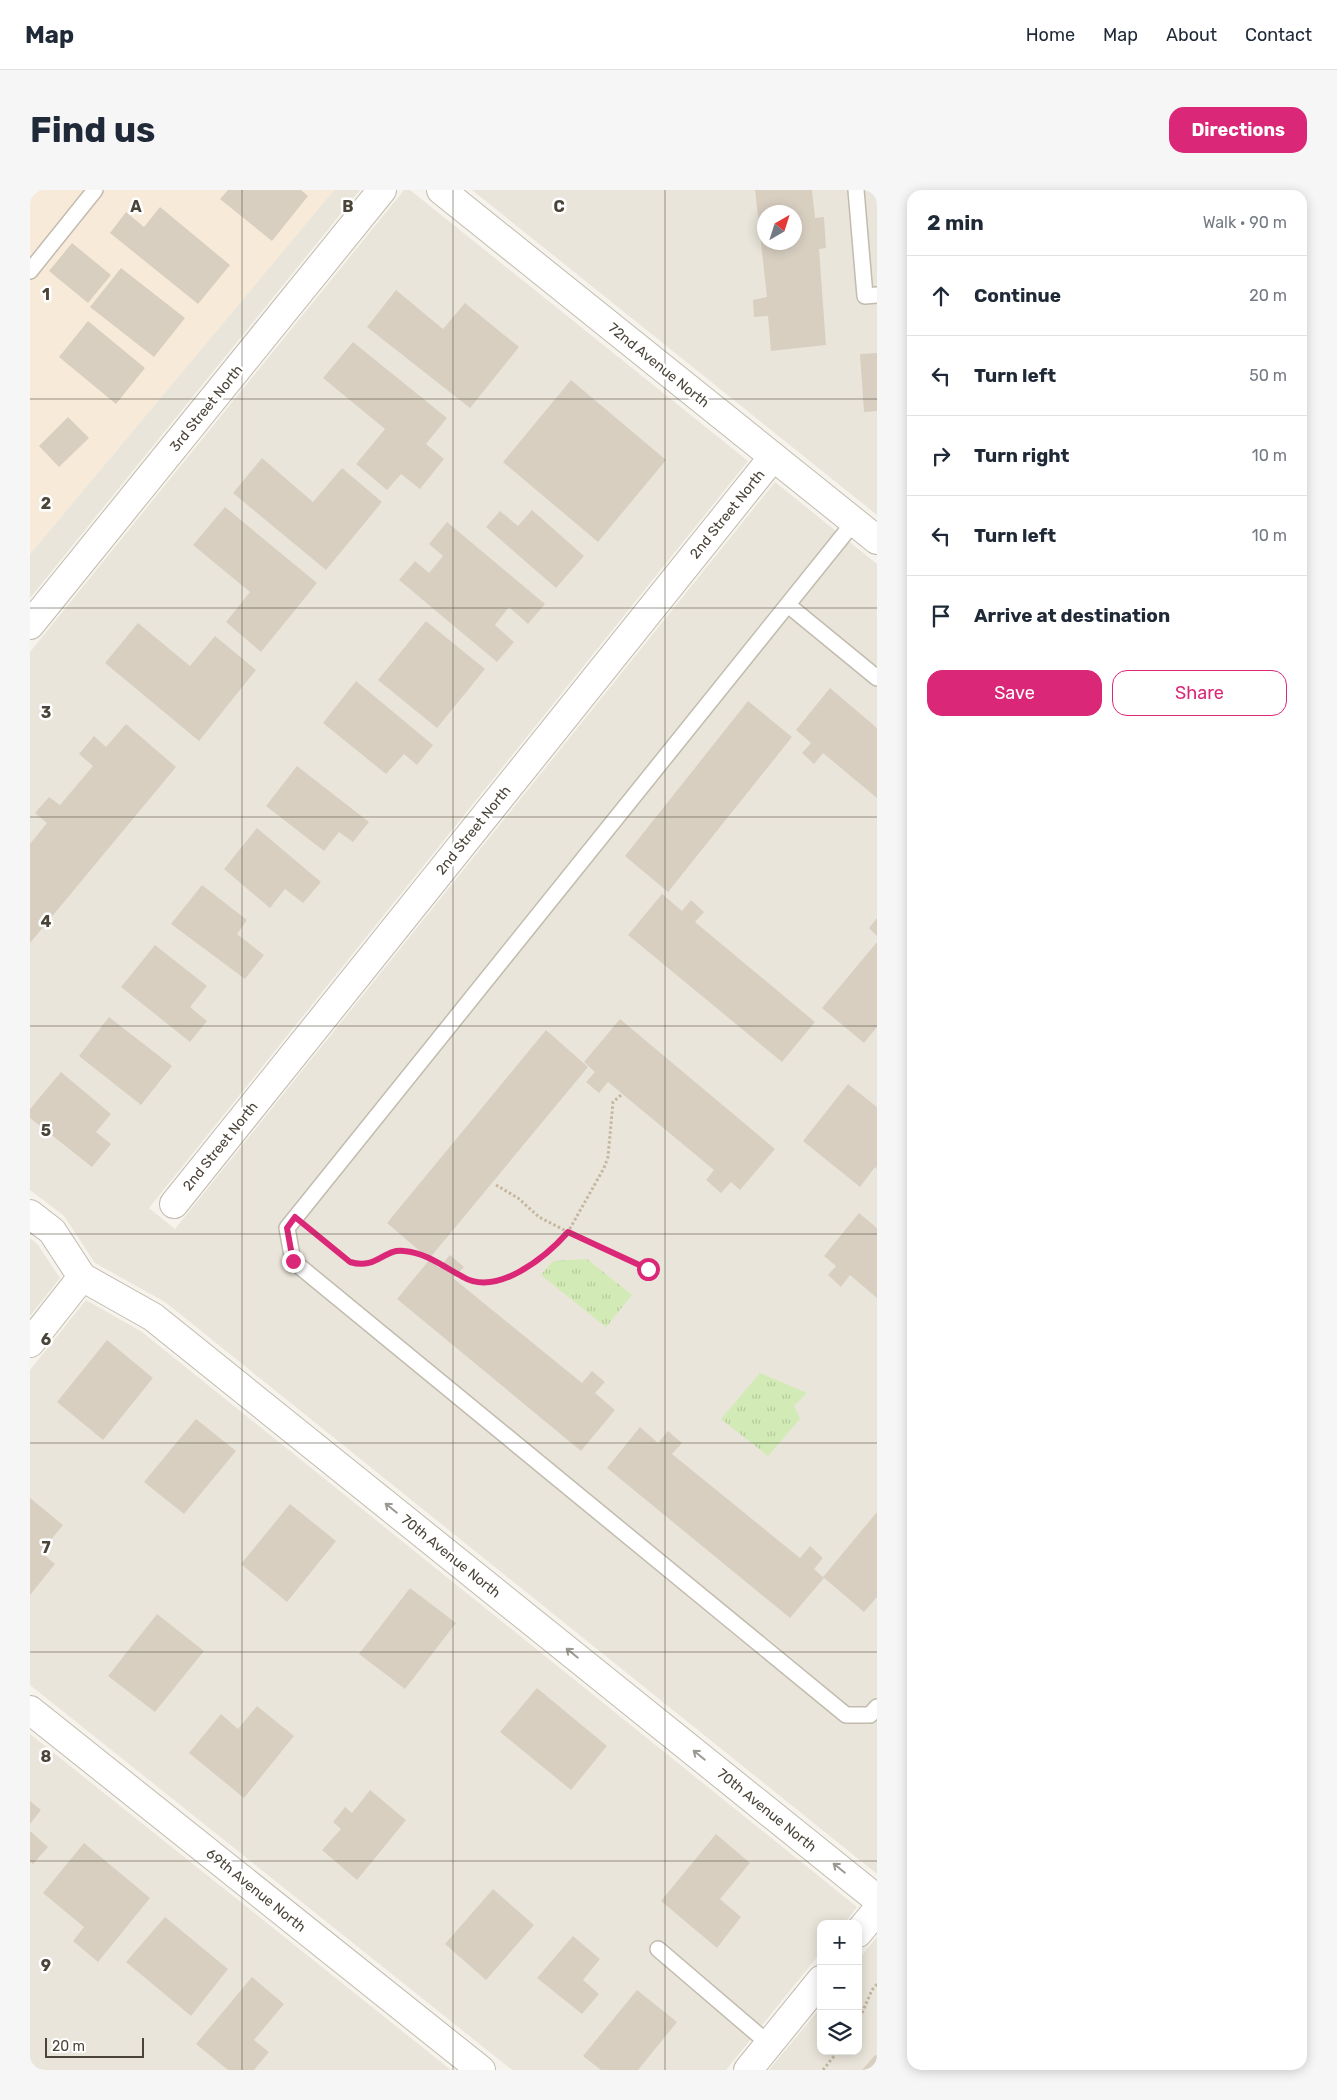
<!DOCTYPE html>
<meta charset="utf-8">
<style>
body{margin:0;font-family:Rubik,sans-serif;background:#f6f6f7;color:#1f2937}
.controls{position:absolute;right:15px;bottom:15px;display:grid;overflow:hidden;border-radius:10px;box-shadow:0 2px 12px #0003}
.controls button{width:45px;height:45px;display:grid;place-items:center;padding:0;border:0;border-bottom:1px solid #e0e1e3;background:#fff;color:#1f2937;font:25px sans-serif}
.compass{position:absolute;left:727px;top:15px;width:45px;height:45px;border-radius:50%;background:#fff;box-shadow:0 2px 12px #0003;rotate:39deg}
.scale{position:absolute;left:15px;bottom:12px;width:99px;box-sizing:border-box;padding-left:5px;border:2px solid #4b4439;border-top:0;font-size:14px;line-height:18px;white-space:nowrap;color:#4b4439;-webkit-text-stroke:4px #fff;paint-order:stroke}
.stop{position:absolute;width:15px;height:15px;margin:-11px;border:4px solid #db2777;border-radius:50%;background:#fff}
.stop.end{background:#db2777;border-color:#fff;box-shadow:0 1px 5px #0008}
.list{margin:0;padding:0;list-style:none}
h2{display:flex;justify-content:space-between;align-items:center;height:65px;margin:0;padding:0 20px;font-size:21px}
h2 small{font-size:16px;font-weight:400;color:#747a83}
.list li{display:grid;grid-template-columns:32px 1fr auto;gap:15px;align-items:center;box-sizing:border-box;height:80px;padding:0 20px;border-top:1px solid #e0e1e3}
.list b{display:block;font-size:19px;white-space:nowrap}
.list em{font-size:16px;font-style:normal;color:#747a83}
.actions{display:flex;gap:10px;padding:15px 20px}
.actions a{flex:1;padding:11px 0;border:1px solid #db2777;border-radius:15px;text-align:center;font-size:18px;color:#db2777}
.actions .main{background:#db2777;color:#fff}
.icon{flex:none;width:28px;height:28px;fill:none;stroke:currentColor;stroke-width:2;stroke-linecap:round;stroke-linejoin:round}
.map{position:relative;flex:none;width:847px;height:1880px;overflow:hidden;border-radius:15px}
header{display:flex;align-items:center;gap:30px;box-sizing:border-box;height:70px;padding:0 25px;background:#fff;border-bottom:1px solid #e0e1e3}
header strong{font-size:24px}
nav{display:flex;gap:28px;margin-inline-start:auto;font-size:18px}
.intro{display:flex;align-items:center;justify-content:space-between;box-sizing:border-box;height:120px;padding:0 30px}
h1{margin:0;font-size:35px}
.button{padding:12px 22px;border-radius:15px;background:#db2777;color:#fff;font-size:18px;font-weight:700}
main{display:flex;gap:30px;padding:0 30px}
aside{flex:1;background:#fff;border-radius:15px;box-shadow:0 2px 12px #0003}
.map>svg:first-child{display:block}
</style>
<header>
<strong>Map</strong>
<nav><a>Home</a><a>Map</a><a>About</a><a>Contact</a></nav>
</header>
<div class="intro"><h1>Find us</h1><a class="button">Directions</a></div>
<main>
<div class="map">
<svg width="847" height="1880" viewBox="0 0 847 1880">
<defs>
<pattern id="park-tufts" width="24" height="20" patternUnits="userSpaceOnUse" patternTransform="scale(1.25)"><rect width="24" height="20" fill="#d2eab5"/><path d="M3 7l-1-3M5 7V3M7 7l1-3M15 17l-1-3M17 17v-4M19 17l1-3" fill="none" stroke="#b6ca9c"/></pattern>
</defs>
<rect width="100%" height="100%" fill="#f6f3ec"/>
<path fill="#eae5da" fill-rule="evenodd" d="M304,0H330L0,408V364Z
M374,0H380L718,271L119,1018L145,1039L745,292L847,374V1684L135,1112L65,1073L34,1026L0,1000V462Z
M442,0H847V325ZM734,22H764V52H734Z
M0,1048L8,1055L30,1088L0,1126Z
M56,1110L112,1142L827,1717L814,1734H791V1762L696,1880H482L0,1495V1180Z
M0,1544L421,1880H0Z
M847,1747V1880H739L791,1817V1861H828V1770Z"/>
<path fill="#f7ead8" d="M0,0H304L0,364Z"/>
<path fill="url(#park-tufts)" d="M557,1069L602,1105L576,1137L511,1085L523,1071Z
M730,1183L777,1203L764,1216L770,1229L738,1266L691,1229Z"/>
<path fill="#d8cfc1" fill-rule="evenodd" d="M198,0H271L278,6L242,51L190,9Z
M725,0H782L785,28L794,27L796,58L789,59L796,155L741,161L738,126L724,127L723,110L737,107ZM734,22H764V52H734Z
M130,17L200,75L168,114L80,43L96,22L114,37Z
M42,53L81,85L58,113L19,81Z
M91,78L155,128L124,167L60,117Z
M366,100L413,139L435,113L489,157L440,218L337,137Z
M58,131L115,178L86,214L29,167Z
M323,152L417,228L396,254L414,269L390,299L371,284L357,300L326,274L355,239L293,188Z
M847,163V221L834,222L830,164Z
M541,190L636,270L568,352L473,272Z
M38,227L59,248L29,277L9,256Z
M232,268L283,312L312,278L352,312L296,380L203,303Z
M195,317L287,393L231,462L196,432L220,402L163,355Z
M502,320L554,366L526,398L456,337L470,321L488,336Z
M417,332L515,414L498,434L479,417L465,435L484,452L467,472L369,390L385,371L399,383L413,366L399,354Z
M396,431L455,479L407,538L348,490Z
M108,433L160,476L185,446L226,480L169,551L75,473Z
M326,491L403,555L387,575L374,564L356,584L293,533Z
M800,498L847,538V608L793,563L784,574L772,563L781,553L766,540Z
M718,511L762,547L638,702L595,666Z
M96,534L146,577L0,753V654L17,633L5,623L19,607L30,615L63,576L49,564L64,546L76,557Z
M267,576L339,632L323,652L309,642L294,661L236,616Z
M227,638L291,692L273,713L255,699L240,718L194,679Z
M172,695L217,730L207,744L234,765L215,789L141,734Z
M632,704L652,721L661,710L674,722L665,732L785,832L752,872L598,745Z
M847,728V746L839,738Z
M847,752V837L834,853L792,818Z
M125,755L177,796L160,817L177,831L160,852L91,797Z
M79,827L142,876L111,915L49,866Z
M590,829L745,959L710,1000L701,992L691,1003L676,990L684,980L578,892L569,903L556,892L565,882L554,872Z
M516,840L558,877L399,1069L357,1033Z
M31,882L81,924L66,942L81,954L62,977L0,928V919Z
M818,894L847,917V979L845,977L830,997L773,951Z
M829,1023L847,1038V1108L820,1085L811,1097L798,1085L806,1076L794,1066Z
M420,1065L434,1077L423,1088L552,1193L562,1181L575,1192L565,1203L585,1220L551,1261L367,1109L400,1069L409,1078Z
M77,1150L123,1188L73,1250L27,1212Z
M166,1229L206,1261L154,1324L114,1292Z
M610,1237L628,1253L638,1241L652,1253L642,1264L770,1368L780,1356L793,1368L784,1379L794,1388L760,1428L577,1278Z
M0,1308L33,1335L11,1362L25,1374L0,1405Z
M260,1314L306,1351L257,1412L211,1374Z
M847,1322V1407L834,1422L793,1387Z
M380,1398L426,1433L375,1499L329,1464Z
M127,1424L174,1461L125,1522L78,1486Z
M507,1498L577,1556L541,1600L470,1542Z
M227,1516L264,1546L214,1608L159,1563L191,1524L208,1539Z
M340,1600L376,1630L327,1690L292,1660L311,1639L303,1632L315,1617L322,1623Z
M0,1611L11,1620L0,1634Z
M0,1641L18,1657L3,1674L0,1672Z
M686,1644L720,1673L690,1709L711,1727L687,1758L631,1711Z
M54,1653L120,1708L68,1772L43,1751L54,1737L13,1703Z
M463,1699L504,1735L456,1790L415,1754Z
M135,1727L198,1779L161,1826L96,1772Z
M543,1746L570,1769L553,1790L569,1804L552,1824L507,1788Z
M222,1787L254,1814L224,1850L239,1862L224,1880H198L166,1854Z
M607,1800L647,1832L608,1880H571L553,1866Z
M845,1865L847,1866V1880H832Z"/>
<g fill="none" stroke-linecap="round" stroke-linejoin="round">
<g stroke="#c2bbae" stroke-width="18">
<path id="service" d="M826,0L835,106L847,105
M0,81L65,0
M824,332L257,1038L263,1071L816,1525H840L847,1517
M758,415L847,488
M628,1759L739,1854"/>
</g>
<g stroke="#c2bbae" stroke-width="30">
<path id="minor" d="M0,435L352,0
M144,1014L743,267
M0,1024L22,1041L52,1087L123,1127L847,1709
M0,1153L52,1087
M0,1520L451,1880"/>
</g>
<g stroke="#c2bbae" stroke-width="30">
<path id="tertiary" d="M411,0L847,350
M828,1743L847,1720
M718,1880L791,1790"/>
</g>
<path stroke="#c4b79f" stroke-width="3" stroke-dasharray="2.5 2.5" stroke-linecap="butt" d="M466,995L488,1008L509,1027L538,1042L574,978L578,967L583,912L591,905
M283,1042C295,1051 308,1066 322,1072C345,1081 359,1056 383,1062C403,1067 417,1079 434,1088C468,1106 516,1067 538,1042L617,1079
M828,1832L842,1800L847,1794
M793,1880L808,1861"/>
<use href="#service" stroke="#fff" stroke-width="15"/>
<use href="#minor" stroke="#fff" stroke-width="28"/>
<use href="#tertiary" stroke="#fff" stroke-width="28"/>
</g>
<defs><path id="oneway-shaft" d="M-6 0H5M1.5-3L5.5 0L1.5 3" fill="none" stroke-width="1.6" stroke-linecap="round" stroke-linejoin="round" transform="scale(1.25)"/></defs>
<g stroke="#9c9892">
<use href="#oneway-shaft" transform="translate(361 1318) rotate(-141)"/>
<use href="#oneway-shaft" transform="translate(542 1463) rotate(-141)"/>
<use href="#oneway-shaft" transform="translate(669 1565) rotate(-141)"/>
<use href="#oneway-shaft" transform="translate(809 1678) rotate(-141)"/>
</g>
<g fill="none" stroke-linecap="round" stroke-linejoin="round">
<path stroke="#db2777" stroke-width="6" d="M263,1071L257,1038L265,1027L320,1072C347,1080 354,1058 374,1061C397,1063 414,1077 433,1087C467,1107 516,1067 538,1042L618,1079"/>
</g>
<path fill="none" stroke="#4b4439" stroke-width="1" stroke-opacity="0.55" d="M212,0V1880M423,0V1880M635,0V1880M0,209H847M0,418H847M0,627H847M0,836H847M0,1044H847M0,1253H847M0,1462H847M0,1671H847"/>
<g text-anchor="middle" stroke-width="5" stroke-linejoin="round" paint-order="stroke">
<g font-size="14" fill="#4b4439" stroke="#fff">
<text transform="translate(629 175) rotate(39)" y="5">72nd Avenue North</text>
<text transform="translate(176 218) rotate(-51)" y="5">3rd Street North</text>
<text transform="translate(697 324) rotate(-51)" y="5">2nd Street North</text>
<text transform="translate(443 640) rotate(-51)" y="5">2nd Street North</text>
<text transform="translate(190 956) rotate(-51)" y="5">2nd Street North</text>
<text transform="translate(421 1366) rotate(39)" y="5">70th Avenue North</text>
<text transform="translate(737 1620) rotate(39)" y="5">70th Avenue North</text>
<text transform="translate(226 1700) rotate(39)" y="5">69th Avenue North</text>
</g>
</g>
<g font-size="16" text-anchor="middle" font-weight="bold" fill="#4b4439" stroke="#fff" stroke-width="5" stroke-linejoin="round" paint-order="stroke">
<text x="106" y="22">A</text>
<text x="318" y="22">B</text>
<text x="529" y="22">C</text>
<text x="16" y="110">1</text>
<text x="16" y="319">2</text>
<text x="16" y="528">3</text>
<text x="16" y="737">4</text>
<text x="16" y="946">5</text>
<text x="16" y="1155">6</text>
<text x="16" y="1363">7</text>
<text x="16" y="1572">8</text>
<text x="16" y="1781">9</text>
</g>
</svg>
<div class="controls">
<button>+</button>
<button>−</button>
<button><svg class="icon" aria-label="layers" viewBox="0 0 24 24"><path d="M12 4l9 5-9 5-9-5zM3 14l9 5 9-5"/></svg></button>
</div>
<svg class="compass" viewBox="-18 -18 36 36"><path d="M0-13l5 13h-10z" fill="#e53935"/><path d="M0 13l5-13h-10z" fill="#747a83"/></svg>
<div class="scale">20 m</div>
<div class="stop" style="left:618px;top:1079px"></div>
<div class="stop end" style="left:263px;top:1071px"></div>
</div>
<aside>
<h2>2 min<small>Walk · 90 m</small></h2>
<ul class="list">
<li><svg class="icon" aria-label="ahead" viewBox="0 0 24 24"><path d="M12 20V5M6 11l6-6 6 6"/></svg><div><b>Continue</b></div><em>20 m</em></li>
<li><svg class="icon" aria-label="left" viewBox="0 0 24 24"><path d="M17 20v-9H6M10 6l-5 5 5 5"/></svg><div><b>Turn left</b></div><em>50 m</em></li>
<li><svg class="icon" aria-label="right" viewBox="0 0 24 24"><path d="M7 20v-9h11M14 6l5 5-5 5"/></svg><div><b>Turn right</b></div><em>10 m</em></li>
<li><svg class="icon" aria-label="left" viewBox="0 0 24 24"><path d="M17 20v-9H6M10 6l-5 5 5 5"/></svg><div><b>Turn left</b></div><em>10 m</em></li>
<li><svg class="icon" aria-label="arrive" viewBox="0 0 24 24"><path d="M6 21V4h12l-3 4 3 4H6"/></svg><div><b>Arrive at destination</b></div></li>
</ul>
<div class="actions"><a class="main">Save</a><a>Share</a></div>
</aside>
</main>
